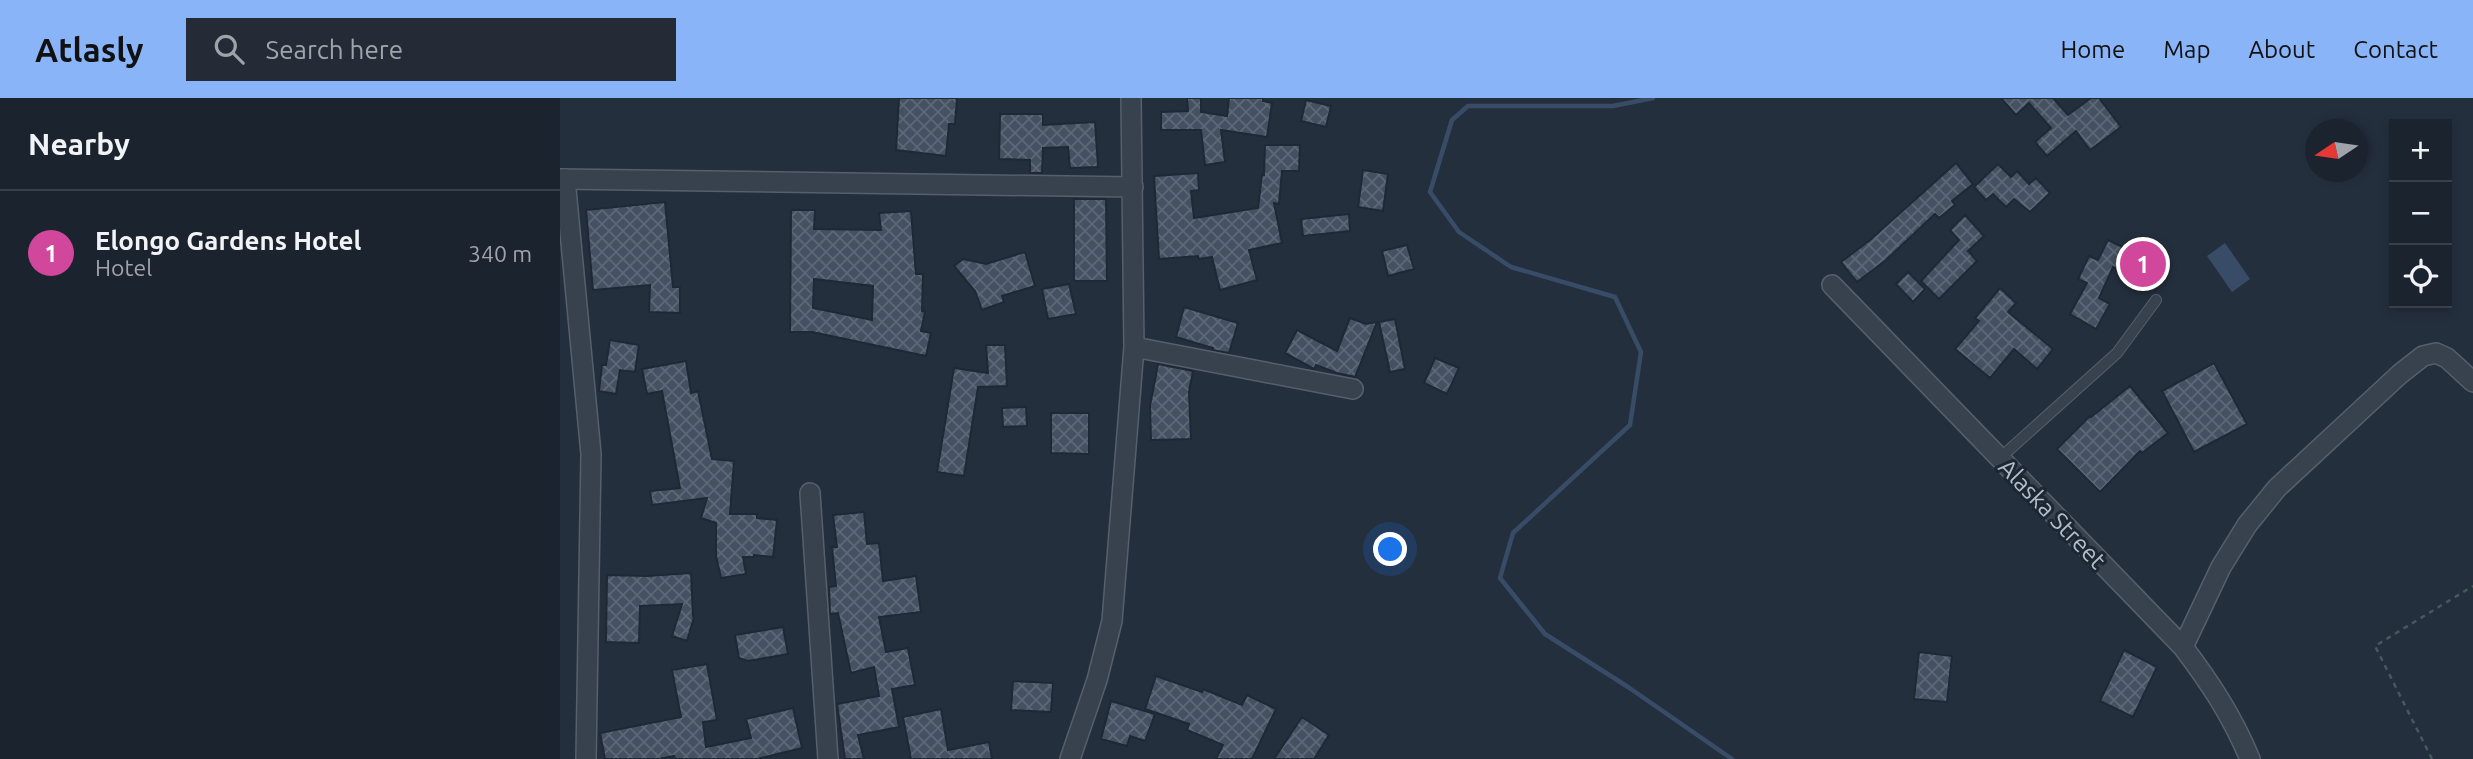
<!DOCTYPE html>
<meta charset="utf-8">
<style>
body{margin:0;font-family:Ubuntu,sans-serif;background:#242b36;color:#f1f3f6}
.controls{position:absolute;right:21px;top:21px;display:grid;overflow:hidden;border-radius:0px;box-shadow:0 4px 10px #0003}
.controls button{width:63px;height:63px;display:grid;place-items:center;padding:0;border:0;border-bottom:2px solid #39404a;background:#1b232e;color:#f1f3f6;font:35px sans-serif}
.compass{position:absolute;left:1745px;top:21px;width:63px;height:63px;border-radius:50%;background:#1b232e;box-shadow:0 4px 10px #0003;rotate:257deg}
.you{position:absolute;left:831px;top:452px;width:24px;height:24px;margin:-18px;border:5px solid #fff;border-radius:50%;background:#1a73e8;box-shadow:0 0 0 10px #1a73e833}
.badge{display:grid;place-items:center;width:46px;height:46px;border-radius:50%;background:#8ab4f8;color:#fff;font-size:23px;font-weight:700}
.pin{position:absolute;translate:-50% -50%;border:4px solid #fff;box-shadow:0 2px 7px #0006}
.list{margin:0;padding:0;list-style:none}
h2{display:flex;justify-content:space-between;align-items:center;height:91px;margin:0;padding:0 28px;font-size:30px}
h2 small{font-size:23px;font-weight:400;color:#a0a4aa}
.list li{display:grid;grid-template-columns:46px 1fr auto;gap:21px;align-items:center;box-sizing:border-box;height:126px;padding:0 28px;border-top:2px solid #39404a}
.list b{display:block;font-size:26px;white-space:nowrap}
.list p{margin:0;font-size:23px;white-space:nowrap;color:#a0a4aa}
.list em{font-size:23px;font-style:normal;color:#a0a4aa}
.icon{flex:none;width:38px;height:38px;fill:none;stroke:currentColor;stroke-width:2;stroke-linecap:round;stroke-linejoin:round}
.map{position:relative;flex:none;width:1913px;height:661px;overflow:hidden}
header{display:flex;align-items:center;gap:42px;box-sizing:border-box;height:98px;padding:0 35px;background:#8ab4f8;color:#111}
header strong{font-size:33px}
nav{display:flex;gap:38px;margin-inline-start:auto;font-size:24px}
.search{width:490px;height:63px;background:#242b36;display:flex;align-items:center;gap:18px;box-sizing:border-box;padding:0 24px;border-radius:0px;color:#a0a4aa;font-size:26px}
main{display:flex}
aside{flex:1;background:#1b232e}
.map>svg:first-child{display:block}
</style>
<header>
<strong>Atlasly</strong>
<div class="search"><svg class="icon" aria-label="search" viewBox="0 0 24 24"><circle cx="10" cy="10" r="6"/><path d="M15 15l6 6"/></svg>Search here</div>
<nav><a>Home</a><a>Map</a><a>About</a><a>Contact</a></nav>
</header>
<main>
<aside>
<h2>Nearby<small></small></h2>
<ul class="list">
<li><span class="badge" style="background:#d1479c">1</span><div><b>Elongo Gardens Hotel</b><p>Hotel</p></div><em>340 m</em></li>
</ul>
</aside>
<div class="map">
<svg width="1913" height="661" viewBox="0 0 1913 661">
<defs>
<pattern id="building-cross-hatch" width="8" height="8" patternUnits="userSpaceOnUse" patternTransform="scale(1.75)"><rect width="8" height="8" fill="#455162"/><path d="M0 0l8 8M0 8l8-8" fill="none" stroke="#5d6877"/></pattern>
</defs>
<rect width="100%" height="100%" fill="#242f3e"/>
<path fill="#394c67" d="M1665,145L1690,181L1672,194L1647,158Z"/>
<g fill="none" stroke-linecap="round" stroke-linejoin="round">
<path stroke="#394c67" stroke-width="4.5" d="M1093,0L1053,8H908L892,22L870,94L899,134L951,169L1055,199L1081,254L1070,327L953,435L940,480L985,536L1068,589L1172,661"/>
</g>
<path fill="url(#building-cross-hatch)" stroke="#1f2835" stroke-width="2" fill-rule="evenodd" d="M339,0H397L395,26H389L386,58L336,52Z
M627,0H641V14L667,18L669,0H703V3L712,5L707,39L661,32L665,64L645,67L641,32H601V14L628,13Z
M1441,0H1493L1508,17L1531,0H1539L1561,29L1530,52L1516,33L1487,58L1475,44L1491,30L1469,5L1456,17Z
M746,2L771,8L766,29L741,23Z
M440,16H483V27L535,24L538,69L510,70L508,49L483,50L482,75H470V62L439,61Z
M705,47H740L739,73H722L719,106L714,105L722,145L689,152L697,182L660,192L652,159L639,161L638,158L599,161L594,78L638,75L639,92L631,93L634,120L698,110L702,76L704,77Z
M1396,65L1413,86L1392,103L1395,107L1379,120L1375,116L1326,162L1297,184L1281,164L1310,142Z
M1438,66L1451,79L1457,73L1469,86L1476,80L1490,95L1470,114L1454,101L1446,109L1433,96L1426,102L1414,89Z
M803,72L828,76L823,113L798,109Z
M514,101H546L547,183H514Z
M105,104L113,189H120V215L89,214L90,187L33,192L26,112Z
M231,112H255L254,131L321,132L319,115L351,113L356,176H363L362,213L365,214L361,233L371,235L366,258L252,234H230ZM254,181L313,188L312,222L253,210Z
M789,116L790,133L743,138L741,121Z
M1405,117L1424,138L1408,153L1417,163L1379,201L1361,183L1399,142L1390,132Z
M1548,142L1573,154L1564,175L1553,169L1539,200L1550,206L1536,231L1510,216L1527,185L1518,181L1529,158L1538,162Z
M847,147L854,171L828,178L822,153Z
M465,154L475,188L442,198L444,204L422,212L415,193L394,168L403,161L426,166Z
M1348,174L1365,191L1353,204L1336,186Z
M509,186L516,216L488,221L482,191Z
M1440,190L1456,205L1448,214L1493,251L1477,271L1454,251L1430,280L1395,251L1419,223L1415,220Z
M624,209L678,225L669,255L652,252L653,250L616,239Z
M790,220L806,226L817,224L795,279L777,275L756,267L754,271L725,255L737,232L777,253Z
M835,221L845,271L830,274L819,224Z
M50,242L79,247L75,274L60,272L56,296L39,293L42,267H46Z
M426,247H445L447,288L418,289L404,378L377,374L394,270L428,275Z
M875,260L899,270L887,296L864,285Z
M126,263L131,295L138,293L152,361L174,363L170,416H197V420L217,422L213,459L194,457V459H183L186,476L161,480L156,458V425L141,420L147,400L92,407L90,393L120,390L102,293L87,296L82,271Z
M1654,265L1687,326L1634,354L1602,293Z
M598,266L633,273L629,294L631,341L591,342L590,308Z
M1570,288L1608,335L1582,355L1580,353L1540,394L1497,351L1530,318L1531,319Z
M466,309L467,328L443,329L442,310Z
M491,315H529V356L491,355Z
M304,414L307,446L319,445L323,483L356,478L361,514L319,519L326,554L348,550L355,587L332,591L339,629L298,637L304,661H285L277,606L319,598L314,569L291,575L278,515L270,516L269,489L276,488L272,449H277L273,417Z
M131,475L133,518L134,519L127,543L112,538L122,506L80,508L79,545L46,544L47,477L87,478Z
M223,529L228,556L188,563L179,560L175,537Z
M1564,552L1597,569L1573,619L1540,603Z
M1359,554L1392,558L1387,604L1354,601Z
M147,566L157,622L143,624L146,649L191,640L186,621L233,610L242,650L197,661H115L114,658L99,661H45L40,635L121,619L112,572Z
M596,578L642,594L643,591L682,607L687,597L716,611L692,661H656L663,647L627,632L629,626L585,611Z
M453,583L493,585L491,614L451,612Z
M551,603L595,616L585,643L570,638L567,648L541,641Z
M381,611L388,652L429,644L432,661H351L343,619Z
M742,619L769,637L754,661H714Z"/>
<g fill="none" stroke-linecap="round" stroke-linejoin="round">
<g stroke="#565f6c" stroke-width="12">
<path id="lane" d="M1439,361L1557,255L1596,202"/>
</g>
<g stroke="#565f6c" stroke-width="22">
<path id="street" d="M0,81L573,89
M5,81L31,356L26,661
M1272,187L1623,549C1651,586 1672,618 1690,661
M574,249L793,291
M250,395L268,661
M1623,549L1661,469L1687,427L1717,390L1840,276L1863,258L1876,255L1887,260L1913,284
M510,661L537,582L552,523L574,249L571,0"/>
</g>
<path stroke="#44595c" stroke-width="2.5" stroke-dasharray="5 5" stroke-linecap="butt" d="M1872,661L1815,548L1913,488"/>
<use href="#lane" stroke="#38414e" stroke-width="10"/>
<use href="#street" stroke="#38414e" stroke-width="19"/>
</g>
<g text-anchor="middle" stroke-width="6" stroke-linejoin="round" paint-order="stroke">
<g font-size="24" fill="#b4bcc9" stroke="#1d2633">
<text transform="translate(1492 416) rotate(46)" y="8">Alaska Street</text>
</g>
</g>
</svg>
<div class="controls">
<button>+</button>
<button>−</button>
<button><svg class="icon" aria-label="locate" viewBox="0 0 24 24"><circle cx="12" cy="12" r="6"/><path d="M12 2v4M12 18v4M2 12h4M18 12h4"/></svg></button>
</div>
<svg class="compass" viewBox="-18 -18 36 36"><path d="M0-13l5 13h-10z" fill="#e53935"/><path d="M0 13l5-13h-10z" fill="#a0a4aa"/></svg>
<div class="you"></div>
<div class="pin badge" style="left:1583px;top:166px;background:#d1479c">1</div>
</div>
</main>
